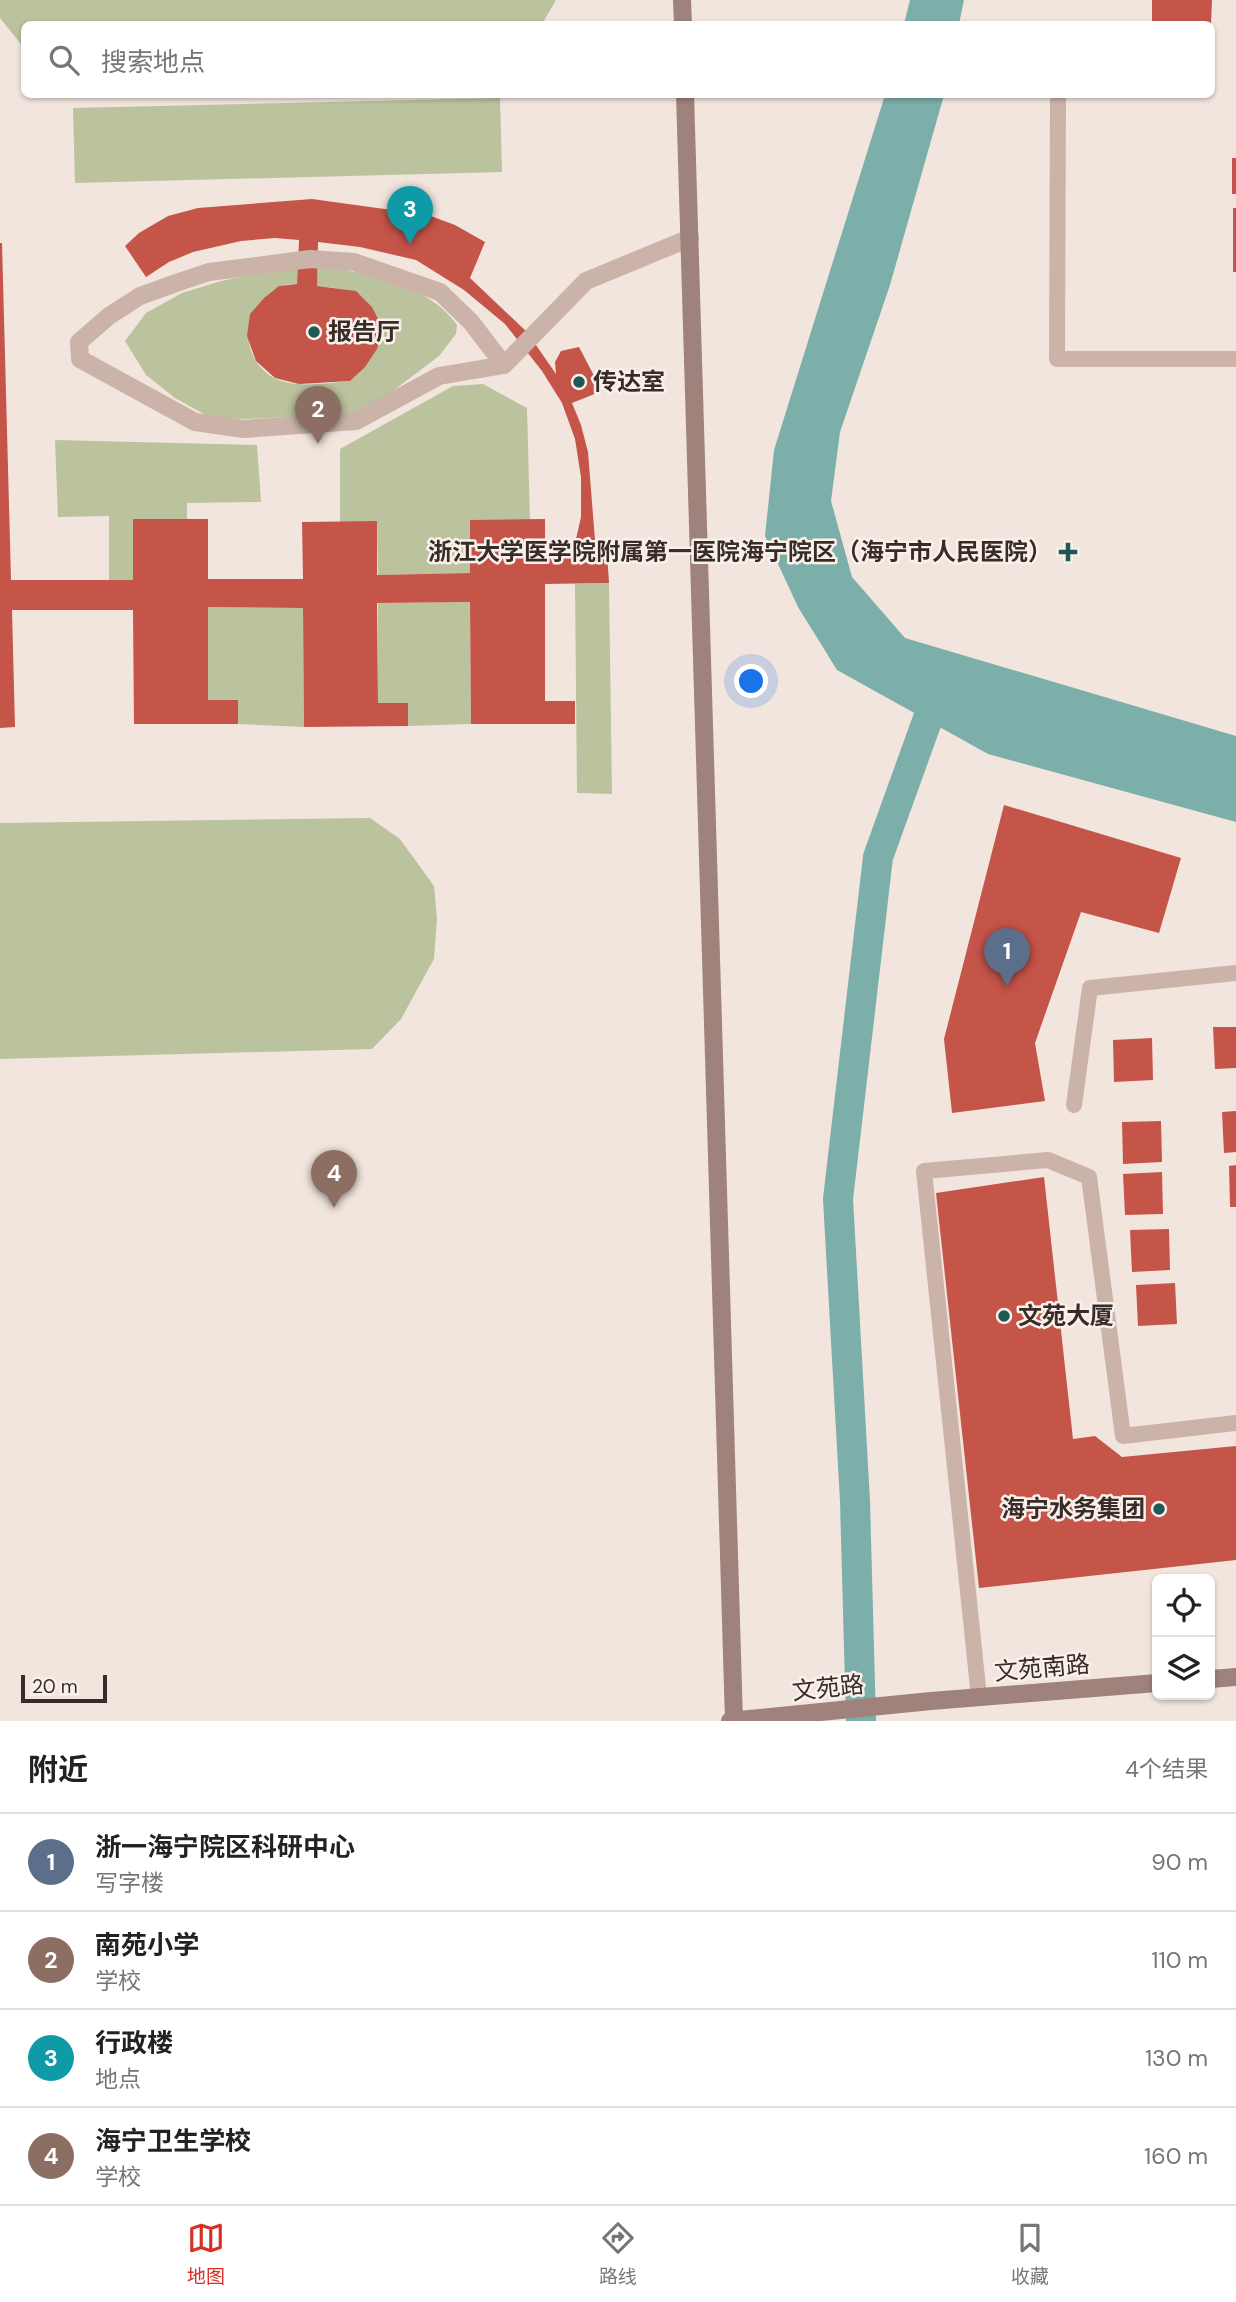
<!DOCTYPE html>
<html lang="zh">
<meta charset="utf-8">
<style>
body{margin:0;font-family:"DM Sans","Noto Sans SC",sans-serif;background:#f6f6f6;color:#222}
.controls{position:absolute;right:21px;bottom:21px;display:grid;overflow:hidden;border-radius:10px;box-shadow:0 2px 5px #0004}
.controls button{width:63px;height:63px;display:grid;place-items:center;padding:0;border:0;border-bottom:2px solid #e0e0e0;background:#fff;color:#222;font:35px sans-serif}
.scale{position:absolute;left:21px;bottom:18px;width:86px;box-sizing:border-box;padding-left:7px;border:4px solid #382c29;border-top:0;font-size:19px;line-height:24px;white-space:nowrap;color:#382c29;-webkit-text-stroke:5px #faf0ea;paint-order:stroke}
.you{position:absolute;left:752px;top:682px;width:24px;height:24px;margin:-18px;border:5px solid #fff;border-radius:50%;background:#1a73e8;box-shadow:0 0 0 10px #1a73e833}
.badge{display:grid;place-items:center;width:46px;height:46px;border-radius:50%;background:#d93025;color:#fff;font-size:23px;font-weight:700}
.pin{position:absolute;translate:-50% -58px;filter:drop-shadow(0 2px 4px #0008)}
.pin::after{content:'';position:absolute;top:37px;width:24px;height:21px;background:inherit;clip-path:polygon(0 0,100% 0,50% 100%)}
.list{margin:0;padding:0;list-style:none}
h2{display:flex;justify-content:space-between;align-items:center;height:91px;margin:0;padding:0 28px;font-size:30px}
h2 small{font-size:23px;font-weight:400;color:#767676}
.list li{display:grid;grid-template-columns:46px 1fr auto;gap:21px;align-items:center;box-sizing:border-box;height:98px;padding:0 28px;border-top:2px solid #e0e0e0}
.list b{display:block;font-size:26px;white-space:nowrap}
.list p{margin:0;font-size:23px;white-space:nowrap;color:#767676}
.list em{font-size:23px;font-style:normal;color:#767676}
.icon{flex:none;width:38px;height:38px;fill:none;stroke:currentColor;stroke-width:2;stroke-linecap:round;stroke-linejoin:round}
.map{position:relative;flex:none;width:1236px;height:1721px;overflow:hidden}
.search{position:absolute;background:#fff;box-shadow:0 2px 5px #0004;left:21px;right:21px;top:21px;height:77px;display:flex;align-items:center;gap:18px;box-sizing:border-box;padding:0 24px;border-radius:10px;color:#767676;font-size:26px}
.sheet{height:483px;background:#fff}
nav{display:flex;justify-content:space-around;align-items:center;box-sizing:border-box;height:98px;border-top:2px solid #e0e0e0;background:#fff;font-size:19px;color:#767676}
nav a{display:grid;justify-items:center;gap:4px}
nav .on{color:#d93025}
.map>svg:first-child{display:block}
</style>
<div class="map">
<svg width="1236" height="1721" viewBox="0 0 1236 1721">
<rect width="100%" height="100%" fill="#f2e5de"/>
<path fill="#bbc29e" d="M0,0H556L542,24H24V48L0,18Z
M500,98L502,172L75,183L73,108Z
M318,264C365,275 427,282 457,325L456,334L439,356L381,400L349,414L248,419L211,418L175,398L146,375L125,341L146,313L182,293L221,281L298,265L297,284C292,284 286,284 281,286C276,287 272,292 268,295C241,317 242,360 274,378C296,389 327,383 350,381C367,365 376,352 383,330C363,288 359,291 316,286Z
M483,384L527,408L530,520H470V573L378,575L377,522H340V449L453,386Z
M55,440L257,445L261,502L187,503V519H133V580H109V516L58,517Z
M609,583L612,794L577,793L575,584Z
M470,602L471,724L408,726V703H378V603Z
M208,607L303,608L304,727L238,724L208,700Z
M370,818L400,839L434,886L437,919L434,959L401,1019L372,1049L0,1059V823Z"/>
<path fill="#7dafaa" d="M910,0H964L959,24H904Z
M885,95H944L890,285L840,432L831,501L852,577L905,638L1236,736V822L988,754L837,670L798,607L765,536L774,450Z"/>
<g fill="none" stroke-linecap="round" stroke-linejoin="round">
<path stroke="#7dafaa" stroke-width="30" d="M861,1721L855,1501L838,1199L878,857L936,696"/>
</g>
<path fill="#c55449" d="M1152,0H1212L1211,24H1152Z
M1232,158H1236V194H1232Z
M312,199L428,215L455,225L485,242L470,278L527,332L556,374L555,362L561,351L579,347L602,391L572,403L581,425L588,452L596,553H607L609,583L545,584V701H575V724H471L470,602L377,603L378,703H408V726L304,727L303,608L208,607V700H238V724H134L133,610H12L15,727L0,728V243H2L11,580H133V519H208V579H303L302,522L377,521V575L470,573V520L545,519V547L574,548L581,517V477L575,439L562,403L542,371L505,324L464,290L416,260L360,247L318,242L317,286L356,291L372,307L383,329L377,349L365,367L350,381L299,384L275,378L256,361L247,336L250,314L264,298L279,286L297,284L299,240L275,238L241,241L193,252L169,262L146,277L125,246L139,233L168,216L198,208Z
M1233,208H1236V272H1233Z
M1004,805L1181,858L1159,933L1081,912L1035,1043L1045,1101L952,1113L944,1039Z
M1213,1027H1236V1068L1215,1069Z
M1152,1038L1153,1080L1114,1082L1113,1040Z
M1236,1111V1152L1224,1153L1222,1112Z
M1161,1121L1162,1162L1123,1164L1122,1122Z
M1236,1165V1207H1230L1229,1166Z
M1162,1172L1163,1214L1125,1215L1123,1174Z
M1044,1177L1073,1439L1095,1436L1122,1457L1236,1446V1560L979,1588L936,1193Z
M1169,1229L1170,1270L1132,1272L1130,1230Z
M1175,1283L1177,1324L1138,1326L1136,1285Z"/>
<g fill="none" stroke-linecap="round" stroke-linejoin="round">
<path stroke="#cbb3a9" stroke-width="16" d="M1058,94L1057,359H1236
M1074,1105L1090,988L1236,973
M979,1697L924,1171L1048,1160L1089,1177L1123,1436L1236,1423"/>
<path stroke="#cbb3a9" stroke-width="18" d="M504,365L471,322L440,292L354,262L310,259L209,272L176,283L140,296L109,316L79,342L80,359L195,422L244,429L356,421L439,376L504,365L586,281L690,238"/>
<path stroke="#9e827b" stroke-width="18" d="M682,0L683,24
M685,94L734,1721
M1210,1679L1236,1677
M730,1721L931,1701L1157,1683"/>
</g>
<g fill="#1f5954" stroke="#faf0ea" stroke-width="2.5">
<circle cx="314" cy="332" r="7"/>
<circle cx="579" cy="382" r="7"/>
<path d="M1064.5 541.5h7v7h7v7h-7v7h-7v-7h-7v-7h7z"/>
<circle cx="1004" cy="1316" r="7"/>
<circle cx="1159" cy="1509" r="7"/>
</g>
<g text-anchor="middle" stroke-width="5" stroke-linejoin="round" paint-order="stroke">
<g font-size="24" font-weight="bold" fill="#382c29" stroke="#faf0ea" text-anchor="start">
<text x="328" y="340">报告厅</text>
<text x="593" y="390">传达室</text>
<text x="1052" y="560" text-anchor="end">浙江大学医学院附属第一医院海宁院区（海宁市人民医院）</text>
<text x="1018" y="1324">文苑大厦</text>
<text x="1145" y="1517" text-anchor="end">海宁水务集团</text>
</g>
<g font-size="24" fill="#382c29" stroke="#faf0ea">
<text transform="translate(1042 1668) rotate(-5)" y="8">文苑南路</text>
<text transform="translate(828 1688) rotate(-6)" y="8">文苑路</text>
</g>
</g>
</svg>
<div class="controls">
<button><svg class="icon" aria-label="locate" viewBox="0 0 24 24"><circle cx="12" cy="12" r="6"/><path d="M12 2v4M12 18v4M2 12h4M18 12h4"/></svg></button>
<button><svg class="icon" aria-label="layers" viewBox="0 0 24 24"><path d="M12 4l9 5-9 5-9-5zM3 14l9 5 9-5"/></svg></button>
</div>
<div class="scale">20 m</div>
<div class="you"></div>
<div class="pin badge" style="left:1007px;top:986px;background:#5c6f8a">1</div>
<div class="pin badge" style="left:318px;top:444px;background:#8d6e63">2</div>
<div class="pin badge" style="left:410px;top:244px;background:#0f9aa8">3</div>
<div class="pin badge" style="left:334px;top:1208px;background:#8d6e63">4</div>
<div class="search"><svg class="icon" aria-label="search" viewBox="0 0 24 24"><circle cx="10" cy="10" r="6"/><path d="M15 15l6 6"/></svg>搜索地点</div>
</div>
<section class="sheet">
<h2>附近<small>4个结果</small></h2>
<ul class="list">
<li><span class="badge" style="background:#5c6f8a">1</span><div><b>浙一海宁院区科研中心</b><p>写字楼</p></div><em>90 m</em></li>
<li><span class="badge" style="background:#8d6e63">2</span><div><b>南苑小学</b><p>学校</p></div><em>110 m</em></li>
<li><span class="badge" style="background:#0f9aa8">3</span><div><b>行政楼</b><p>地点</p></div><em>130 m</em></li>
<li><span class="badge" style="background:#8d6e63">4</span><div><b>海宁卫生学校</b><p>学校</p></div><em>160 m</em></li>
</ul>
</section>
<nav>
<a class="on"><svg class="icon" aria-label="map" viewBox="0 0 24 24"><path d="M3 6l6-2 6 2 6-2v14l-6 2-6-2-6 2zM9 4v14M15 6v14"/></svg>地图</a>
<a><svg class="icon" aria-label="directions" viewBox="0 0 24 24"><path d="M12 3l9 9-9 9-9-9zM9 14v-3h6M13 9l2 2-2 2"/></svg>路线</a>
<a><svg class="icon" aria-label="saved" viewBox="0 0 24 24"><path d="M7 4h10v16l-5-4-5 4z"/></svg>收藏</a>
</nav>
